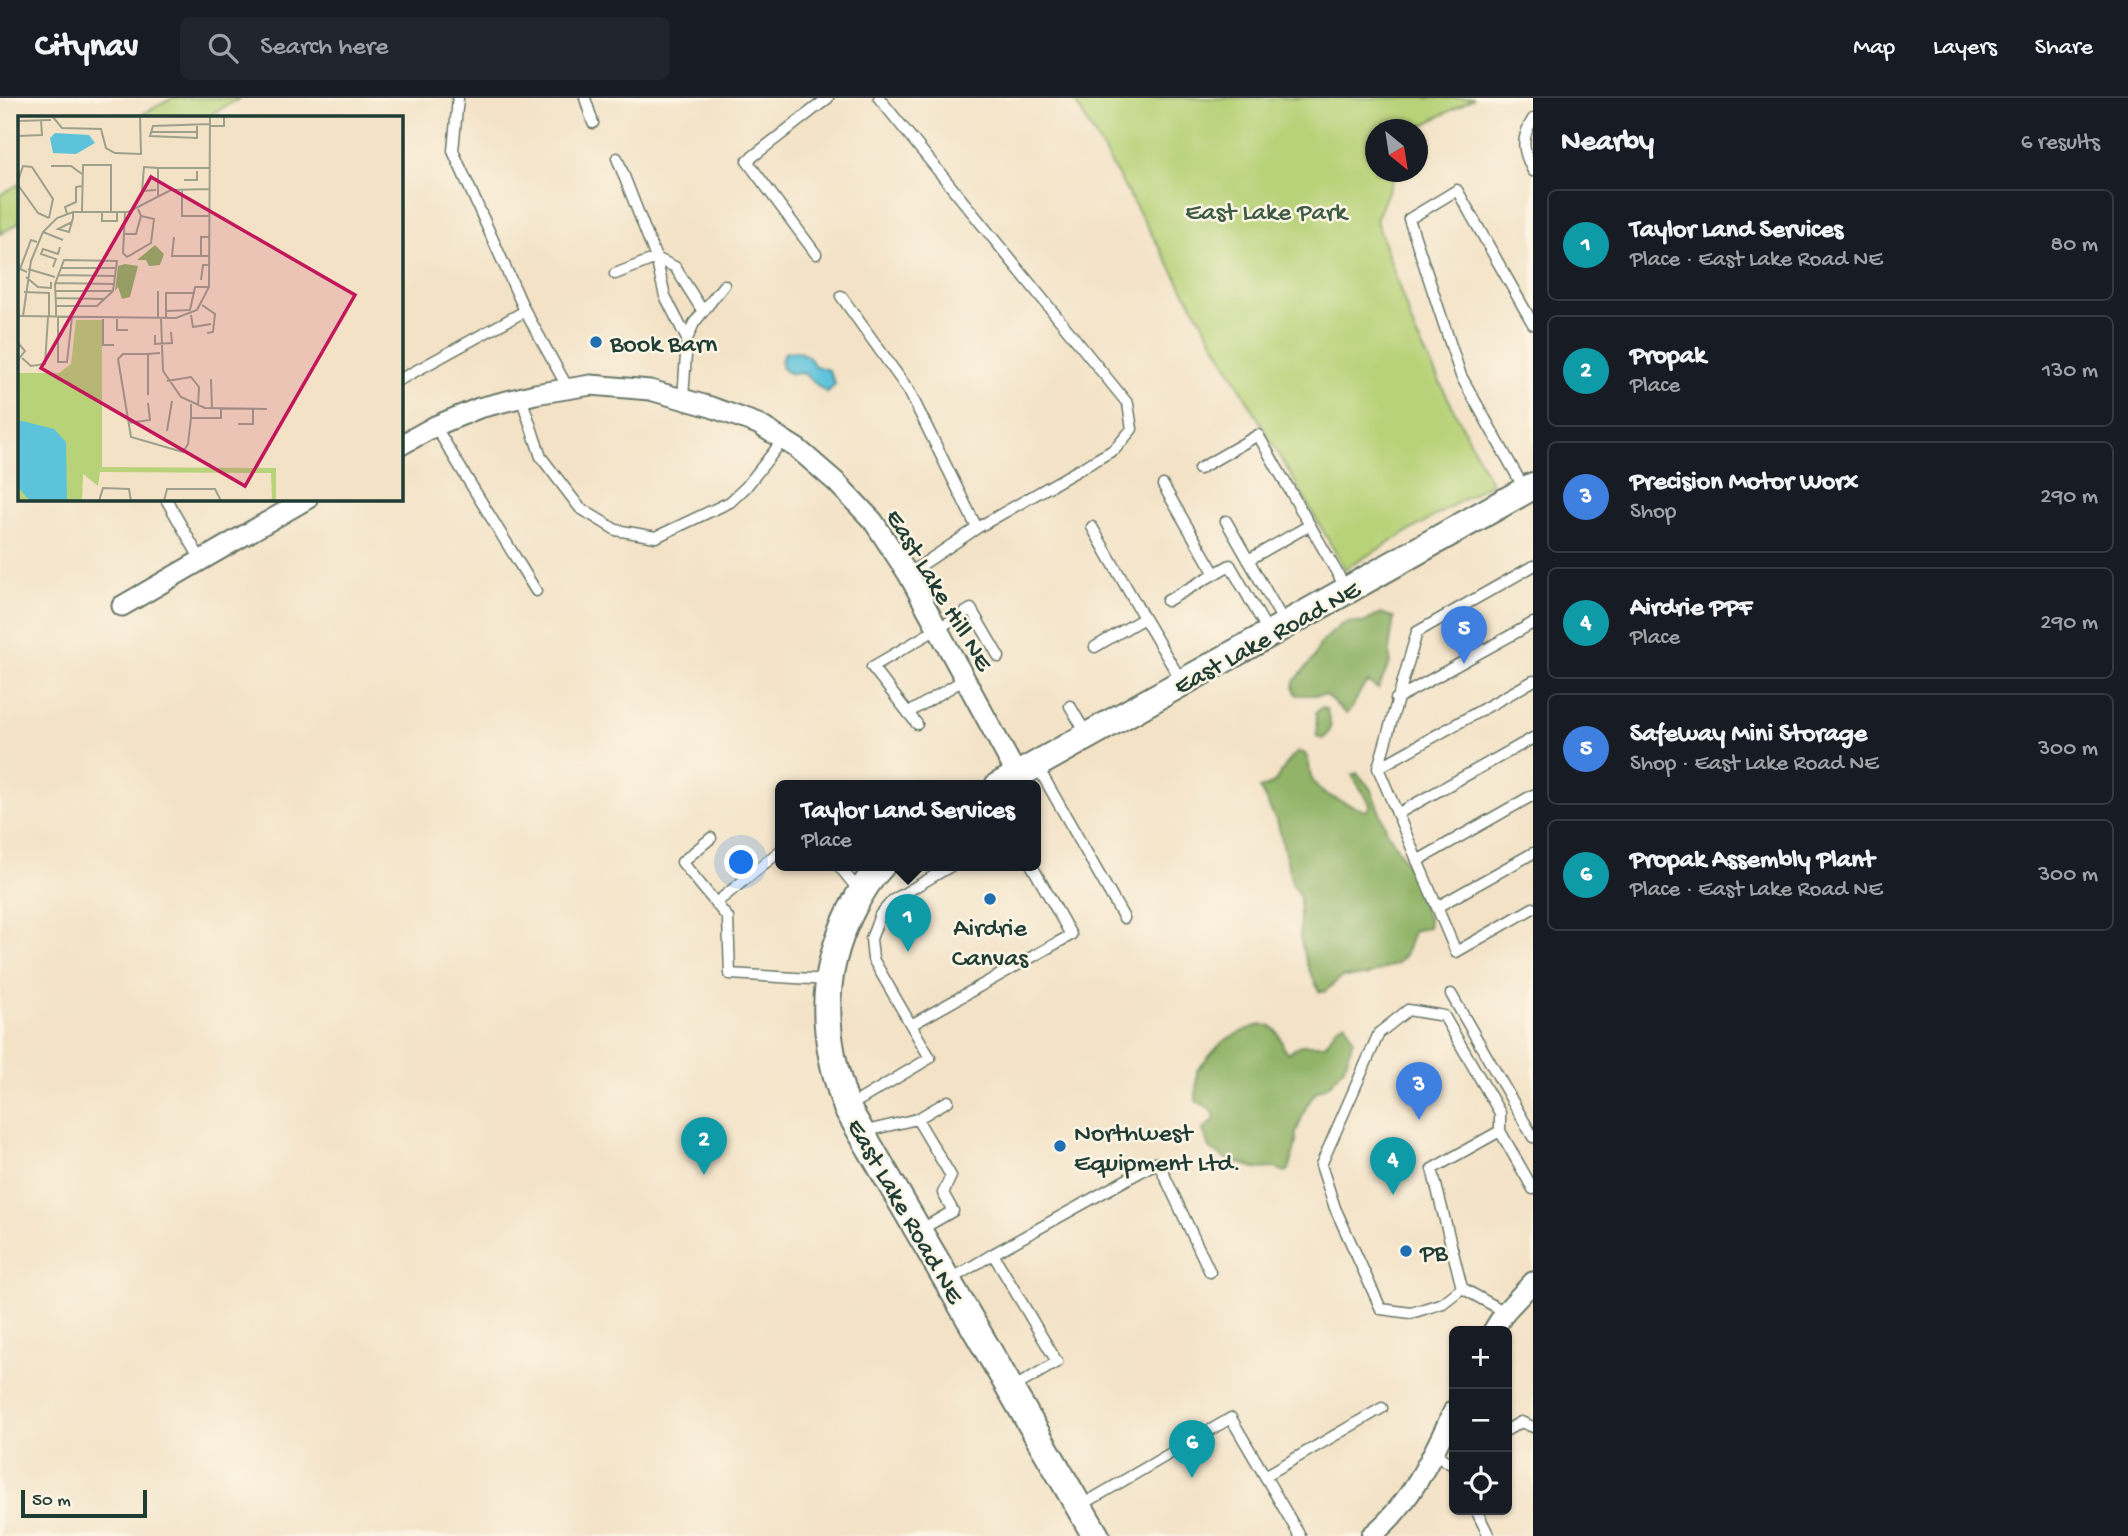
<!DOCTYPE html>
<meta charset="utf-8">
<style>
body{margin:0;font-family:"Gochi Hand",sans-serif;background:#20242c;color:#f1f3f6}
.controls{position:absolute;right:21px;bottom:21px;display:grid;overflow:hidden;border-radius:10px;box-shadow:0 2px 5px #0004}
.controls button{width:63px;height:63px;display:grid;place-items:center;padding:0;border:0;border-bottom:2px solid #363941;background:#171b24;color:#f1f3f6;font:35px sans-serif}
.compass{position:absolute;left:1365px;top:21px;width:63px;height:63px;border-radius:50%;background:#171b24;box-shadow:0 2px 5px #0004;rotate:150deg}
.scale{position:absolute;left:21px;bottom:18px;width:126px;box-sizing:border-box;padding-left:7px;border:4px solid #1f3d34;border-top:0;font-size:19px;line-height:24px;white-space:nowrap;color:#1f3d34;-webkit-text-stroke:5px #fcf5e5;paint-order:stroke}
.you{position:absolute;left:742px;top:765px;width:24px;height:24px;margin:-18px;border:5px solid #fff;border-radius:50%;background:#1a73e8;box-shadow:0 0 0 10px #1a73e833}
.badge{display:grid;place-items:center;width:46px;height:46px;border-radius:50%;background:#1f6fb2;color:#fff;font-size:23px;font-weight:700}
.pin{position:absolute;translate:-50% -58px;filter:drop-shadow(0 2px 4px #0008)}
.pin::after{content:'';position:absolute;top:37px;width:24px;height:21px;background:inherit;clip-path:polygon(0 0,100% 0,50% 100%)}
.popup{position:absolute;left:775px;top:682px;width:266px;height:91px;box-sizing:border-box;display:grid;place-content:center;border-radius:10px;background:#171b24;filter:drop-shadow(0 2px 5px #0005);font-size:23px;white-space:nowrap;color:#9ea1a6}
.popup b{font-size:26px;color:#f1f3f6}
.popup::after{content:'';position:absolute;left:50%;top:100%;margin-left:-14px;border:14px solid transparent;border-top-color:#171b24}
.list{margin:0;padding:0;list-style:none}
h2{display:flex;justify-content:space-between;align-items:center;height:91px;margin:0;padding:0 28px;font-size:30px}
h2 small{font-size:23px;font-weight:400;color:#9ea1a6}
.list li{display:grid;grid-template-columns:46px 1fr auto;gap:21px;align-items:center;box-sizing:border-box;height:112px;margin:0 14px 14px;padding:0 14px;border:2px solid #363941;border-radius:10px}
.list b{display:block;font-size:26px;white-space:nowrap}
.list p{margin:0;font-size:23px;white-space:nowrap;color:#9ea1a6}
.list em{font-size:23px;font-style:normal;color:#9ea1a6}
.icon{flex:none;width:38px;height:38px;fill:none;stroke:currentColor;stroke-width:2;stroke-linecap:round;stroke-linejoin:round}
.map{position:relative;flex:none;width:1533px;height:1438px;overflow:hidden}
header{display:flex;align-items:center;gap:42px;box-sizing:border-box;height:98px;padding:0 35px;background:#171b24;border-bottom:2px solid #363941}
header strong{font-size:33px}
nav{display:flex;gap:38px;margin-inline-start:auto;font-size:24px}
.search{width:490px;height:63px;background:#20242c;display:flex;align-items:center;gap:18px;box-sizing:border-box;padding:0 24px;border-radius:10px;color:#9ea1a6;font-size:26px}
main{display:flex}
aside{flex:1;background:#171b24}
.map>svg:first-child{display:block}
</style>
<header>
<strong>Citynav</strong>
<div class="search"><svg class="icon" aria-label="search" viewBox="0 0 24 24"><circle cx="10" cy="10" r="6"/><path d="M15 15l6 6"/></svg>Search here</div>
<nav><a>Map</a><a>Layers</a><a>Share</a></nav>
</header>
<main>
<div class="map">
<svg width="1533" height="1438" viewBox="0 0 1533 1438">
<rect width="100%" height="100%" fill="#fcf5e5"/>
<filter id="ink" filterUnits="userSpaceOnUse"><feTurbulence type="fractalNoise" baseFrequency=".0143" numOctaves="2"/><feDisplacementMap in="SourceGraphic" scale="14" xChannelSelector="R" yChannelSelector="G"/><feConvolveMatrix kernelMatrix="1 2 1 2 8 2 1 2 1" color-interpolation-filters="sRGB"/></filter>
<filter id="wash" filterUnits="userSpaceOnUse"><feTurbulence type="fractalNoise" baseFrequency=".00686" numOctaves="4" result="noise"/><feDisplacementMap in="SourceGraphic" scale="28" xChannelSelector="R" yChannelSelector="G"/><feGaussianBlur stdDeviation="1.57" result="paint"/><feColorMatrix in="noise" values="0 0 0 0 0 0 0 0 0 0 0 0 0 0 0 0 0 1.4 0 .05"/><feComposite in="paint" operator="in"/></filter>
<g filter="url(#wash)">
<rect width="100%" height="100%" fill="#f3e2c6"/>
<path fill="#b7d278" stroke="#6b8856" stroke-width="2" d="M172,0H240L206,19H138Z
M1073,0H1474L1416,31L1376,32V74H1396L1376,122L1415,235L1491,385L1345,471Z
M19,86V125L0,136V97Z"/>
<path fill="#91b468" stroke="#58784e" stroke-width="2" d="M1381,515L1394,520L1390,545V564L1378,591L1368,584C1357,592 1359,604 1346,616L1326,597H1297L1293,589L1294,584L1314,560L1320,546L1339,528L1348,524L1363,525Z
M1322,609L1326,611C1330,622 1335,635 1322,641L1317,639L1316,615Z
M1298,654L1304,655C1311,662 1308,672 1312,681C1319,698 1349,706 1365,713L1369,711L1370,706L1352,677L1357,675L1370,690L1388,735L1406,765L1429,824L1428,829L1413,833L1405,857L1398,865L1366,878L1342,879L1324,894L1319,893L1307,867L1303,852L1300,838V799L1292,785L1278,726L1260,691L1274,685L1290,661Z
M1346,925L1353,941L1347,962L1343,971L1329,987L1316,994L1307,1007L1296,1035V1045L1289,1072L1285,1074L1276,1070L1258,1071L1226,1061L1209,1050L1203,1032L1214,1022L1215,1017L1208,1009L1196,1003L1197,972C1206,964 1214,951 1224,943C1229,939 1238,936 1244,933C1268,921 1278,926 1284,952L1288,955L1301,947H1325C1334,939 1331,928 1346,925Z"/>
<path fill="#5dc3da" stroke="#3e8087" stroke-width="2" d="M796,253L808,258L815,268L829,272L835,286L827,295L803,275C793,276 788,277 781,269L782,259L786,254Z"/>
</g>
<g filter="url(#ink)">
<g fill="none" stroke-linecap="round" stroke-linejoin="round">
<g stroke="#697767" stroke-width="13">
<path id="lane" d="M458,0L453,53L525,213
M585,0L593,25
M879,0L1128,306L1132,331L1115,351L977,430
M1533,21C1520,41 1523,53 1533,73
M617,60L656,160L665,198L687,241
M816,156L747,63L828,0
M615,176L656,160L675,169L702,212
M841,198L909,293L977,430L908,476
M401,281L525,213L568,290
M521,299L541,359L580,410L616,432L656,439L730,404L746,389L783,342
M683,301L687,241L694,225L724,187
M435,328L536,493
M1199,371L1258,337L1347,492
M1163,387L1215,476
M1525,392L1461,278L1409,121L1457,92L1533,226
M166,401L201,462
M1226,423L1285,526
M1092,429L1144,520
M1248,462L1310,427
M1533,468L1417,534L1378,670L1456,854L1533,810
M1167,503L1230,467L1269,535
M1095,549L1144,520L1182,584
M1396,601L1533,525
M1070,608L1087,637
M908,615L965,581
M917,626L872,569L971,511L999,559
M1036,666L1124,820
M1378,670L1533,583
M1397,716L1533,640
M711,740L682,764L728,820L730,876L828,882
M1417,763L1533,697
M839,768L860,794
M716,805L780,753
M1437,809L1533,755
M1451,896L1533,1039
M911,927L1071,837L1032,768
M848,1009L930,960L873,861L871,841L880,817L893,802L951,768
M917,1021L951,1078L943,1095L953,1113L920,1132
M862,1034L917,1021L948,1003
M993,1156L1158,1064L1210,1174
M948,1183L993,1156L1057,1264L1011,1291
M1462,1190L1443,1205L1411,1215L1381,1211L1335,1110L1321,1067L1379,935L1408,912L1444,918L1500,1015V1033
M1505,1214L1462,1190L1432,1071L1500,1033L1533,1091
M1507,1332L1521,1324L1533,1329
M1434,1355L1454,1368
M1265,1378L1382,1310
M1080,1408L1231,1320L1300,1438
M1476,1412L1489,1438"/>
</g>
<g stroke="#697767" stroke-width="23">
<path id="street" d="M401,347L435,328L479,310L535,296L591,287L650,292L711,309L758,326L798,351L836,384L873,423L908,476L1017,677
M122,508L307,401
M1493,1233L1505,1214L1533,1184
M1371,1438C1411,1406 1433,1357 1454,1312"/>
</g>
<g stroke="#697767" stroke-width="30">
<path id="secondary" d="M998,688L1533,388
M881,768C868,781 859,797 851,813C818,879 822,942 847,1010L1096,1438"/>
</g>
<use href="#lane" stroke="#fff" stroke-width="10"/>
<use href="#street" stroke="#fff" stroke-width="19"/>
<use href="#secondary" stroke="#fff" stroke-width="26"/>
</g>
</g>
<g fill="#1f6fb2" stroke="#fcf5e5" stroke-width="2.5">
<circle cx="596" cy="244" r="7"/>
<circle cx="990" cy="801" r="7"/>
<circle cx="1060" cy="1048" r="7"/>
<circle cx="1406" cy="1153" r="7"/>
</g>
<g text-anchor="middle" stroke-width="5" stroke-linejoin="round" paint-order="stroke">
<g font-size="26" fill="#3d5b42" stroke="#fcf5e5">
<text x="1266" y="121">East Lake Park</text>
</g>
<g font-size="26" fill="#1f3d34" stroke="#fcf5e5" text-anchor="start">
<text x="610" y="253">Book Barn</text>
<text x="990" y="837" text-anchor="middle">Airdrie<tspan x="990" dy="30">Canvas</tspan></text>
<text x="1074" y="1042">Northwest<tspan x="1074" dy="30">Equipment Ltd.</tspan></text>
<text x="1420" y="1162">PB</text>
</g>
<g font-size="26" fill="#1f3d34" stroke="#fcf5e5">
<text transform="translate(941 491) rotate(59)" y="9">East Lake Hill NE</text>
<text transform="translate(1266 538) rotate(-29)" y="9">East Lake Road NE</text>
<text transform="translate(907 1112) rotate(60)" y="9">East Lake Road NE</text>
</g>
</g>
<g transform="translate(18 18)">
<rect width="385" height="385" fill="#f3e2c6"/>
<path d="M58,204H84V351L258,352V385H254L253,357L82,356L80,370L65,358L64,385H0V257H41L53,248Z" fill="#b7d278"/>
<path d="M137,129L146,138L142,149L131,150L128,144H119ZM107,148L120,150L112,181L104,183L100,171L97,175L100,150Z" fill="#91b468"/>
<path d="M37,17L71,19L77,27L58,38L35,37L32,22ZM0,304L36,313L48,326L49,385H12L0,371Z" fill="#5dc3da"/>
<path fill="none" stroke="#9ea08c" stroke-width="2" d="M34,0L44,12L83,13L88,32L97,37L123,38L122,0M0,5L33,4M179,10V22L132,20L135,10L191,8M191,10H206V0M133,16H179M0,20L24,19L23,4M33,50H53L64,58M140,52H191M166,64H179V55M0,65L5,50L14,51L35,83L31,102M0,69L20,97L31,102M164,73V100H191M138,74L124,75L126,51L140,52V80M64,95L65,49H93V96M84,96V105H99V96M107,96L106,118H118L123,100L120,93M49,98L47,91L58,86V71L64,70M54,106L40,113L51,116L55,102V96M25,116L45,124M106,118L105,137L109,141L133,127L136,103L123,100M156,121L154,140H183M191,121H183V140H191M35,151L38,143L23,138L25,133L40,138L42,131M43,152H98M10,153L37,161M9,156L2,153L13,124L19,126M40,159L97,160M8,161L20,171L33,172V166M183,164L185,149H191M37,167L96,168M37,175H95M6,176L31,177V201M37,182L87,183M184,189L197,198L195,216L189,217M148,195L172,194L177,171H191M173,199L175,211L193,208M0,200L158,202L179,194L191,171L192,0M5,200L13,145L25,116L39,102L55,96H110L153,74L191,73M38,201V190H79L95,175L99,145L46,144L37,168L38,190M40,201V246H49L54,201M85,201V229H96M99,201V214H110M140,202V175M143,202L145,255L163,281L187,292L249,293M148,202V177H177M137,219V228L154,227L153,216M0,227L7,235L0,244M130,238H105L100,243L113,321L165,336L170,328L173,302M4,242L13,250L27,248L30,201M193,263L194,293M149,265L173,261L181,271L180,290M130,279V238L142,237M173,288V302H203V293M110,307L132,304L130,287M220,308H235V293M149,315L154,285M81,385L85,372L111,373L113,385M146,385L149,373H197L203,385"/>
<path fill="#c2185b" fill-opacity="0.15" stroke="#c2185b" stroke-width="3.5" d="M133,61L337,179L227,370L23,252Z"/>
<rect width="385" height="385" fill="none" stroke="#1f3d34" stroke-width="3.5"/>
</g>
</svg>
<div class="controls">
<button>+</button>
<button>−</button>
<button><svg class="icon" aria-label="locate" viewBox="0 0 24 24"><circle cx="12" cy="12" r="6"/><path d="M12 2v4M12 18v4M2 12h4M18 12h4"/></svg></button>
</div>
<svg class="compass" viewBox="-18 -18 36 36"><path d="M0-13l5 13h-10z" fill="#e53935"/><path d="M0 13l5-13h-10z" fill="#9ea1a6"/></svg>
<div class="scale">50 m</div>
<div class="you"></div>
<div class="pin badge" style="left:908px;top:854px;background:#0f9aa8">1</div>
<div class="popup"><b>Taylor Land Services</b>Place</div>
<div class="pin badge" style="left:704px;top:1077px;background:#0f9aa8">2</div>
<div class="pin badge" style="left:1419px;top:1022px;background:#3f7fe0">3</div>
<div class="pin badge" style="left:1393px;top:1097px;background:#0f9aa8">4</div>
<div class="pin badge" style="left:1464px;top:566px;background:#3f7fe0">5</div>
<div class="pin badge" style="left:1192px;top:1380px;background:#0f9aa8">6</div>
</div>
<aside>
<h2>Nearby<small>6 results</small></h2>
<ul class="list">
<li><span class="badge" style="background:#0f9aa8">1</span><div><b>Taylor Land Services</b><p>Place · East Lake Road NE</p></div><em>80 m</em></li>
<li><span class="badge" style="background:#0f9aa8">2</span><div><b>Propak</b><p>Place</p></div><em>130 m</em></li>
<li><span class="badge" style="background:#3f7fe0">3</span><div><b>Precision Motor Worx</b><p>Shop</p></div><em>290 m</em></li>
<li><span class="badge" style="background:#0f9aa8">4</span><div><b>Airdrie PPF</b><p>Place</p></div><em>290 m</em></li>
<li><span class="badge" style="background:#3f7fe0">5</span><div><b>Safeway Mini Storage</b><p>Shop · East Lake Road NE</p></div><em>300 m</em></li>
<li><span class="badge" style="background:#0f9aa8">6</span><div><b>Propak Assembly Plant</b><p>Place · East Lake Road NE</p></div><em>300 m</em></li>
</ul>
</aside>
</main>
